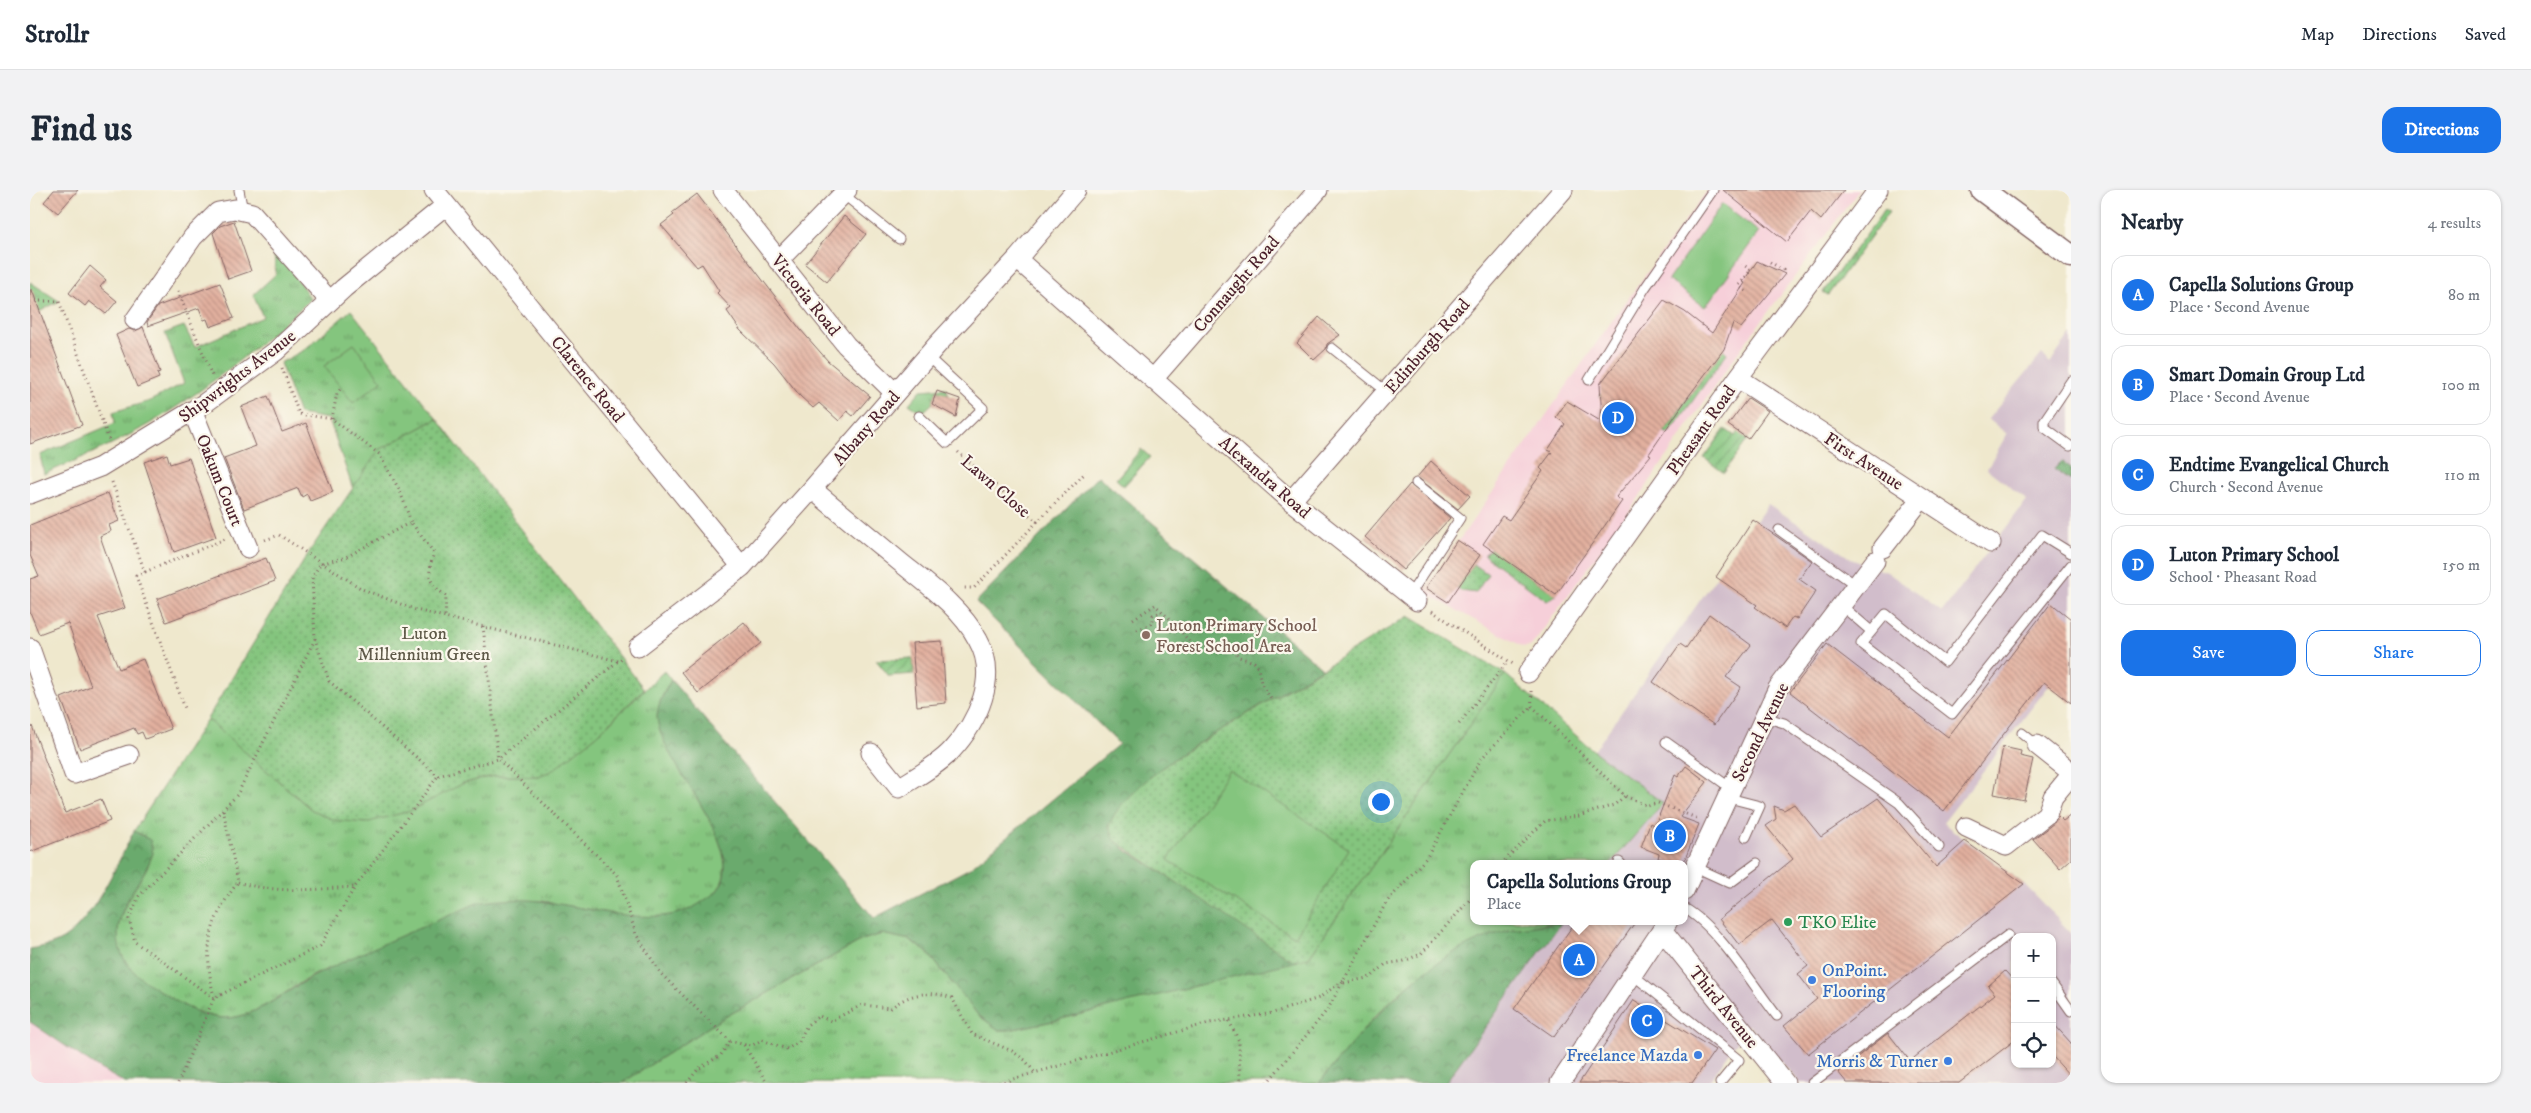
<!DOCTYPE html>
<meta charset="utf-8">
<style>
body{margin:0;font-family:"IM FELL DW Pica",serif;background:#f2f2f3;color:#1f2937}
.controls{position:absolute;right:15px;bottom:15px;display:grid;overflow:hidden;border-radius:10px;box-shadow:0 1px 4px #0004}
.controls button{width:45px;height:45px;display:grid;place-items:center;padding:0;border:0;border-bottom:1px solid #e0e1e3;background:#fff;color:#1f2937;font:25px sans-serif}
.you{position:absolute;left:1350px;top:611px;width:18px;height:18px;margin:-12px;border:4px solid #fff;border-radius:50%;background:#1a73e8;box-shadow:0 0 0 8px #1a73e833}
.badge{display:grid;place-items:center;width:32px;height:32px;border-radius:50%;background:#1a73e8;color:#fff;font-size:16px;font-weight:700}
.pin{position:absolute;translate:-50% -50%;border:2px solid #fff;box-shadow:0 1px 5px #0006}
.popup{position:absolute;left:1440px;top:670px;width:218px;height:65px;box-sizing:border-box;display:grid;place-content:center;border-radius:10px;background:#fff;filter:drop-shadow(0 1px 4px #0005);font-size:16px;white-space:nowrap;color:#747a83}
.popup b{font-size:19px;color:#1f2937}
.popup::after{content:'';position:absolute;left:50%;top:100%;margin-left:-10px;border:10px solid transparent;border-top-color:#fff}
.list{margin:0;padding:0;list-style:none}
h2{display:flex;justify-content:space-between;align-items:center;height:65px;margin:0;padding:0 20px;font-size:21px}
h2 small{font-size:16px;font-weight:400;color:#747a83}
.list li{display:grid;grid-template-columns:32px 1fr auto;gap:15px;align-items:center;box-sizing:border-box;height:80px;margin:0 10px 10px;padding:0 10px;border:1px solid #e0e1e3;border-radius:15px}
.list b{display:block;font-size:19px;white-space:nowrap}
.list p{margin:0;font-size:16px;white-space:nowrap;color:#747a83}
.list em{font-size:16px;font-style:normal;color:#747a83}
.actions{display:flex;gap:10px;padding:15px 20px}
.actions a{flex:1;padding:11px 0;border:1px solid #1a73e8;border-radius:15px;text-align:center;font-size:18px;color:#1a73e8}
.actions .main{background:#1a73e8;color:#fff}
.icon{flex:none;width:28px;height:28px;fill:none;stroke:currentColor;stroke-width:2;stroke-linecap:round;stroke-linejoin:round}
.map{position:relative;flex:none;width:2041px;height:893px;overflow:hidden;border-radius:15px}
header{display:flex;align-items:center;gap:30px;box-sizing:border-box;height:70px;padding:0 25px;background:#fff;border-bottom:1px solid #e0e1e3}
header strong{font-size:24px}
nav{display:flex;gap:28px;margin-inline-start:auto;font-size:18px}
.intro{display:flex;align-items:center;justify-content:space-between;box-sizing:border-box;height:120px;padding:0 30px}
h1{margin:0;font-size:35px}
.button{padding:12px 22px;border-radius:15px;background:#1a73e8;color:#fff;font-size:18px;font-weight:700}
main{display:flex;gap:30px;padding:0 30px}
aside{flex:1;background:#fff;border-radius:15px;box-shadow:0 1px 4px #0004}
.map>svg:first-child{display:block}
</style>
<header>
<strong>Strollr</strong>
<nav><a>Map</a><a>Directions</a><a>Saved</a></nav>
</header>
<div class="intro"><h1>Find us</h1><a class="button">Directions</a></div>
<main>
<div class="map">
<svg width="2041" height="893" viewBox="0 0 2041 893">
<defs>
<pattern id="grass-tufts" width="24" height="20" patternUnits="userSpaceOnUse" patternTransform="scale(1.25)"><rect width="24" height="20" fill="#84c57e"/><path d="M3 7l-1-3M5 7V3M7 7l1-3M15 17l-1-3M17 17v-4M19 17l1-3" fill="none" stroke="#6e9f67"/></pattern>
<pattern id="forest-crowns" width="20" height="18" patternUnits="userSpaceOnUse" patternTransform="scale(1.25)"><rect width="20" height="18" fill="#6baa6d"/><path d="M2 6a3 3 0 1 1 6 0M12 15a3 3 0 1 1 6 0" fill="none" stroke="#5a8a5a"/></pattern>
<pattern id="park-dots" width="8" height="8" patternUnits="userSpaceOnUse" patternTransform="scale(1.25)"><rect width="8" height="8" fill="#84c57e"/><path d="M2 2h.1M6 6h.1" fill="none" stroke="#6e9f67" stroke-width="1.8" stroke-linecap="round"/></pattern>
<pattern id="garden-furrows" width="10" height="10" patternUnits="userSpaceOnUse" patternTransform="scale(1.25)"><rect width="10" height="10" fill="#84c57e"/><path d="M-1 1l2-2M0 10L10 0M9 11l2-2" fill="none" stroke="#6e9f67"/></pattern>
<pattern id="building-back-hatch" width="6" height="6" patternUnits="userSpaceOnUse" patternTransform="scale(1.25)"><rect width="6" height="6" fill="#e2b09f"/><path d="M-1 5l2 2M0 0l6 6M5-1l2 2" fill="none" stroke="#b98f82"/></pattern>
</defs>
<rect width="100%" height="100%" fill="#fbf7ec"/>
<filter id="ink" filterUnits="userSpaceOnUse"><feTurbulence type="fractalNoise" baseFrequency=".02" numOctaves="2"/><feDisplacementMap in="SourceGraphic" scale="10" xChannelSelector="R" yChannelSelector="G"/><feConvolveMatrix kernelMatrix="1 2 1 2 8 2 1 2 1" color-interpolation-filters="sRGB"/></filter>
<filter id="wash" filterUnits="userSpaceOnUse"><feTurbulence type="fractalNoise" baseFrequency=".0096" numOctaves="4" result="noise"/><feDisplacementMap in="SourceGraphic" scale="20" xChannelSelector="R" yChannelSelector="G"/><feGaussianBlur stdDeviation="1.12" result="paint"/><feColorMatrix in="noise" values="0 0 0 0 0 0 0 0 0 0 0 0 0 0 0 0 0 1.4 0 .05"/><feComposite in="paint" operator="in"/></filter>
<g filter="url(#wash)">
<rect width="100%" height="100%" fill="#efe8cd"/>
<path fill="#f6cfd9" d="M1678,0H1829L1704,168L1599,322L1501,456L1494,457L1393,402L1579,135Z
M0,832L56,869L98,893H0Z"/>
<path fill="#d1bdcb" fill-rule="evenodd" d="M2041,144V467L1913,633L1994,694L2041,743V893H1770L1719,835L1678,893H1415L1532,731H1654V674H1580L1633,613L1564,561L1738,314L1823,370L1857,382L1912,422L1997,310L1957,279L1977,244L1958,229L2012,164L2020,173ZM1985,747H2022V874H1985Z"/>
<path fill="url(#grass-tufts)" stroke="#677254" d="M1855,19L1859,22L1798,105L1793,102Z
M248,62L281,109C235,150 189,190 137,223C99,248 56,266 14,284L10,265L85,233L83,222L120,211L154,193L135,143L154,136L165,157L233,127L223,105L246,84L244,65Z
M0,92L29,111L0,127Z
M321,120L407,229L349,260V264L323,299L299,229L269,224L250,173L274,160Z
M1693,159L1697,163L1639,244L1594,224L1570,206L1571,203L1635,241L1671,190L1681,171L1684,173Z
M916,198L919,205L907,201L902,214L892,223L879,214L891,200Z
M1462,357L1469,365L1526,405L1517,411L1454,365Z
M634,481L641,490C635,501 627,513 628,527C629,574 725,660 685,703C647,744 580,722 533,715C522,713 508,709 498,711C468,717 429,735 399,745C364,757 319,769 286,784C258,798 230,826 198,828C170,830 105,793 92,768C88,761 87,748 88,739C92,710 114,690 123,663L114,646L104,641L177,529L282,620L415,601L434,593L464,586H509L567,545Z
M1475,484L1564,561L1633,613L1580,674H1444V731H1532L1477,740L1372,800L1345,826L1289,893H592L688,831L832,750L852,744L880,750L898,763L948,825L969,840H979L1023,831L1279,767Z"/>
<path fill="url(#forest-crowns)" stroke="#5a644c" d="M2032,271L2041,278V291L2024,279Z
M1068,286L1292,478L1148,566L1121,586L1091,616L1093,658L1186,717L1257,767L1267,771L1023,831L979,840H969L948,825L898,763L880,750L852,744L832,750L688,831L592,893H95L68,878L0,832V759C9,757 18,756 27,752C61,737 87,673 104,641L120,650L123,663C114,690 90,711 88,741C87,767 101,782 122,796C145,810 168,828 197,828C226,828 261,797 288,784C339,758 394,737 447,713C464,710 481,709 499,710C548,713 627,743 669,714C674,710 680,707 685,703C726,661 627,572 627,525C628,512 636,500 641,490L844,728L940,678L1089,554L946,412Z
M1531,733L1415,893H1289C1341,830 1393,764 1475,741C1492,736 1513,735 1531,733Z"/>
<path fill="url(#park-dots)" stroke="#677254" d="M407,229L614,499L567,545L523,580L509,586H464L434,593L380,621L335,633L304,630L282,620L177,529L281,359L349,260Z
M1444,374L1458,384L1446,403L1431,401L1427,398Z
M1379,426L1475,484L1279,767L1267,771L1257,767L1084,650L1079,635C1092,606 1123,585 1148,566Z"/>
<path fill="url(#garden-furrows)" stroke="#677254" d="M1714,235L1716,236L1711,244L1718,249L1694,283L1674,268L1695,239L1705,246Z
M1111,259L1120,267L1094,296L1086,289Z
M883,468L884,484L859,486L846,470Z"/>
<path fill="#84c57e" stroke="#677254" d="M1692,14L1729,42L1675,117L1638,90Z
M324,154L352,191L323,213L294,176Z
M1199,580L1319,659L1265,747L1138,670Z"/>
<g id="blocks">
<path fill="url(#building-back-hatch)" d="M24,0H48L28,23L14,12Z
M1693,0H1814L1791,30L1781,21L1757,52Z
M667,4L770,139L798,171L840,206L823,226L817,221L809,231L789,213L783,218L770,206L744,173L710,140L697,121L701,118L687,103L689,101L672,74L667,77L631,35L644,25L642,23Z
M814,26L836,44L797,92L775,74Z
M204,31L221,81L198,89L183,43L190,36Z
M1727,71L1755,84L1711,138L1703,133L1694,159L1658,207L1619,264L1621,265L1586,307L1592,311L1526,405L1453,354L1472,326L1479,330L1513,281L1510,278L1522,262L1518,260L1535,234L1526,227L1537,211L1572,232L1570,194L1634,110L1655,122L1682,143L1715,93L1713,92Z
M60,76L76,90L70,97L87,111L76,124L59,111L55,116L39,103Z
M190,93L204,128L180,137L177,129L174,130L169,118L118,136L117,132L128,116Z
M0,100H2L52,235L0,254Z
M1289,127L1310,145L1297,154L1296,159L1284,170L1267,153Z
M113,137L130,182L127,183L129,188L107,197L86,145L99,139L105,141Z
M907,201L930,209L926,227L902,214Z
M238,206L252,242L276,233L303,302L280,311L277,304L272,307L268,298L214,319L194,268L226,256L211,217Z
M1718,208L1738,221L1718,249L1698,235Z
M137,264L140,274L159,268L186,347L144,362L114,272Z
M1401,271L1440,306L1428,319L1387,287Z
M1380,294L1420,328L1373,380L1335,347Z
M78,303L89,331L79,335L81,341L70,346L95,418L68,427L89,479L113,469L141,539L115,549L112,542L107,544L104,538L50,559L31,508L61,496L38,433L9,444L0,422V389L9,386L0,365V335Z
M1723,330L1782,371L1769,389L1786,401L1767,429L1763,427L1755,438L1725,417L1727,415L1686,387Z
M1427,350L1450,365L1418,412L1396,398Z
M236,368L245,391L136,432L127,409Z
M2021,413L2041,429V513L2014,492L1914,621L1760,502L1797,454L1918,547Z
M1679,424L1721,455L1696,487L1711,497L1684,535L1623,492L1650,454L1656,458Z
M714,432L731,453L668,503L651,482Z
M912,451L916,513L887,516L882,453Z
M2,536L35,623L71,609L80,631L0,662V537Z
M1973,557L1991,561L1990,566L2003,569L1994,610L1964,604Z
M1656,576L1677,592L1650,627L1669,634L1653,674H1643L1628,668L1629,664L1611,657L1620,633L1625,636L1645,585L1648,587Z
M1848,608L1906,677L1935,651L1994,694L1778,864L1754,836L1787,809L1768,784L1778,776L1742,730L1709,755L1689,729L1763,669L1736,636L1746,629L1744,616L1754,620L1764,614L1791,647Z
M2041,625V669L2030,679L2003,649L2024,633L2028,626L2033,631Z
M1546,731H1606L1524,847L1484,819Z
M1975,781L1985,792V850L1929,893H1817L1808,882L1858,843L1880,871L1965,804L1958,796Z
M1604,810L1685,860L1662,893H1549Z
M2022,832L2041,853V887L2022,866Z"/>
</g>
</g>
<g filter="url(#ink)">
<use href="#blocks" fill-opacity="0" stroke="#846564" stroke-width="1"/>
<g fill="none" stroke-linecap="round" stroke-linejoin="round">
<g stroke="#846564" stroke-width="11">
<path id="service" d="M209,0L213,21
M813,4L869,49
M1302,158L1357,202
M1559,190L1615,98L1683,0
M889,226L917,253L953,218L897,166
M2040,256L2014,237V231L2041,191
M1749,340L1827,396
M2041,363L2012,345L1915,472L1856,424L1831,454L1922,524L2041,375
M1379,406L1430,328L1386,293
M1812,416L1841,441
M1734,527L1754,533L1869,613L1909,657
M1992,543L2007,555
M1636,552L1702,599
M1699,608L1730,616L1716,647
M1589,672L1591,674
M1665,677L1700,693L1727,673
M1654,718C1688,737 1722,794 1747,826
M1603,785L1709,870L1690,893
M2022,794L2041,821
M1782,893L1978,745"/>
</g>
<g stroke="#846564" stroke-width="21">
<path id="minor" d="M404,0L712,377
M693,0L816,155L865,203
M987,69L1261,311L1387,411
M748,71L817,0
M105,130L163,47L188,22L205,19L222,23L300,111
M1124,188L1288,0
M1708,188L1961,353
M163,222L218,358
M782,299C812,324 841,348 870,372C897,394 931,418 948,450C969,487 948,532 921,561C908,575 886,587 869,598L841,563
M0,304L70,277L175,213L246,161L314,98L416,15
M1261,311L1533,0
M1853,358L1892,308
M608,457L712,377L782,299L907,155L987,69L1046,0
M0,458L44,584L99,565
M1498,483L1708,188L1848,0
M2007,555L2041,582
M1936,637L1976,656L2017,624L2023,607L2041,585
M1654,701L1748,498L1845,371
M1633,741L1755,893
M1530,893L1638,731"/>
</g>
<g stroke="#846564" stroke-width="25">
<path id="tertiary" d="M1952,0L2041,66"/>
</g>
<path stroke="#846564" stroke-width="3" stroke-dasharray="1 4" stroke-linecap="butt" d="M1740,72L1753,80L1752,83
M1709,95L1721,80L1712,74
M1711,98L1719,103
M148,101L182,186
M0,111H29L79,250
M252,178L269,224L302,229L349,264L370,301L381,332
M302,229L307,203L311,198
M1587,240L1591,233
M928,262L1007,332L944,398H932
M82,292L115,382L106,386L156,521
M1007,332L1056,282
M235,350L249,345L332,399L386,420L415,427
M115,382L195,349
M1402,421L1483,474
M1103,429L1125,415C1137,426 1156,445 1163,458C1176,461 1185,451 1198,451L1209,467L1224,472L1228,477L1231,493L1241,509
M453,436L468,569L587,685L606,744L631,784L700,851L721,856L732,850L757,859L769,852L777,835L789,826L801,831L832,815L861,818C879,803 900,800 922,808L942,844L982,861L995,870L1005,883
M1107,440L1123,433V425L1131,422
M588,471L415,427L416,406C397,392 397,385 404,363L381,332L316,367L290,374L282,388L285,449L299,491L408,586L468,569L592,468
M1501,501L1502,516L1595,606L1618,616L1628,613L1669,629
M1429,534L1478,471
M1471,674L1515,631L1549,626L1584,615L1595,606
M208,692C245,704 286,699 325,697
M1314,793L1341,787L1356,774L1374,771L1391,764L1444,705
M184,807C173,759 178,732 208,692L193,619
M184,808L105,752L99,729L109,706L207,605L285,449
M1199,831L1209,851L1210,893
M714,855L737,893
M148,893L184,808L290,756L325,697L408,586
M657,893L668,879L691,865L700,851
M969,893L1179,833L1243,823L1289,808L1314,790
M1237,893L1298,819L1356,713L1397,667L1451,569L1502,516"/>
<use href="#service" stroke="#fff" stroke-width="9"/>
<use href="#minor" stroke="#fff" stroke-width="19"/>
<use href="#tertiary" stroke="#fff" stroke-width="22"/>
</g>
</g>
<circle fill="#8d6e63" stroke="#fbf7ec" stroke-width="2" cx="1116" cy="445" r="5"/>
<circle fill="#2e9e5b" stroke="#fbf7ec" stroke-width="2" cx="1758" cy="732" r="5"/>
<g fill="#3f7fe0" stroke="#fbf7ec" stroke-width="2">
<circle cx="1782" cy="790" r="5"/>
<circle cx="1668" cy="865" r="5"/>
<circle cx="1918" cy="871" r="5"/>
</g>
<g text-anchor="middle" stroke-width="4.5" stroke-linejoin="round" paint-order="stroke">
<g font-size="18" fill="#4a1f2b" stroke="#fbf7ec">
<text transform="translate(1206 94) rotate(-49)" y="6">Connaught Road</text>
<text transform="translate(776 105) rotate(51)" y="6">Victoria Road</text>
<text transform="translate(1397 156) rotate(-49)" y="6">Edinburgh Road</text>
<text transform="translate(207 186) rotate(-37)" y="6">Shipwrights Avenue</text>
<text transform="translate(558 189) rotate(51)" y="6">Clarence Road</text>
<text transform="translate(836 238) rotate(-49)" y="6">Albany Road</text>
<text transform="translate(1671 240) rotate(-55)" y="6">Pheasant Road</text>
<text transform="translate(1834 271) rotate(33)" y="6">First Avenue</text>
<text transform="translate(1235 287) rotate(41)" y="6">Alexandra Road</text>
<text transform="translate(190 290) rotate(68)" y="6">Oakum Court</text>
<text transform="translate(966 296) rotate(41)" y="6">Lawn Close</text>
<text transform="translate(1730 542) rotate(-64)" y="6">Second Avenue</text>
<text transform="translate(1694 817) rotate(51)" y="6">Third Avenue</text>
</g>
<g font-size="18" fill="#785e54" stroke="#fbf7ec" text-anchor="start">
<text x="1126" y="441">Luton Primary School<tspan x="1126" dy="21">Forest School Area</tspan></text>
</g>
<g font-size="18" fill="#5e5948" stroke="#fbf7ec">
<text x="394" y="449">Luton<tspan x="394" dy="21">Millennium Green</tspan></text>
</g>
<g font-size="18" fill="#27864d" stroke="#fbf7ec" text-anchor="start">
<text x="1768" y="738">TKO Elite</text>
</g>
<g font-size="18" fill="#366cbe" stroke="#fbf7ec" text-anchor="end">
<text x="1792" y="786" text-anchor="start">OnPoint.<tspan x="1792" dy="21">Flooring</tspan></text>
<text x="1658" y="871">Freelance Mazda</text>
<text x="1908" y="877">Morris &amp; Turner</text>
</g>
</g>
</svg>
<div class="controls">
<button>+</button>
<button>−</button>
<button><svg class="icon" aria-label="locate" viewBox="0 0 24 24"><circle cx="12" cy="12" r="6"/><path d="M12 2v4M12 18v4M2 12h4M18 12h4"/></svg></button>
</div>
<div class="you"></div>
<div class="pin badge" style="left:1549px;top:770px">A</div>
<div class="popup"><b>Capella Solutions Group</b>Place</div>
<div class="pin badge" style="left:1640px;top:646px">B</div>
<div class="pin badge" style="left:1617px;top:831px">C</div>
<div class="pin badge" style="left:1588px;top:228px">D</div>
</div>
<aside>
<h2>Nearby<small>4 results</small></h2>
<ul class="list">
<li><span class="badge">A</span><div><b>Capella Solutions Group</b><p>Place · Second Avenue</p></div><em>80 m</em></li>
<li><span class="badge">B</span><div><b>Smart Domain Group Ltd</b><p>Place · Second Avenue</p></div><em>100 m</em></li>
<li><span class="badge">C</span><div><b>Endtime Evangelical Church</b><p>Church · Second Avenue</p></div><em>110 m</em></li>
<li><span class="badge">D</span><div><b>Luton Primary School</b><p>School · Pheasant Road</p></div><em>150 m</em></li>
</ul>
<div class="actions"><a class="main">Save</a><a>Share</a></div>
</aside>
</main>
